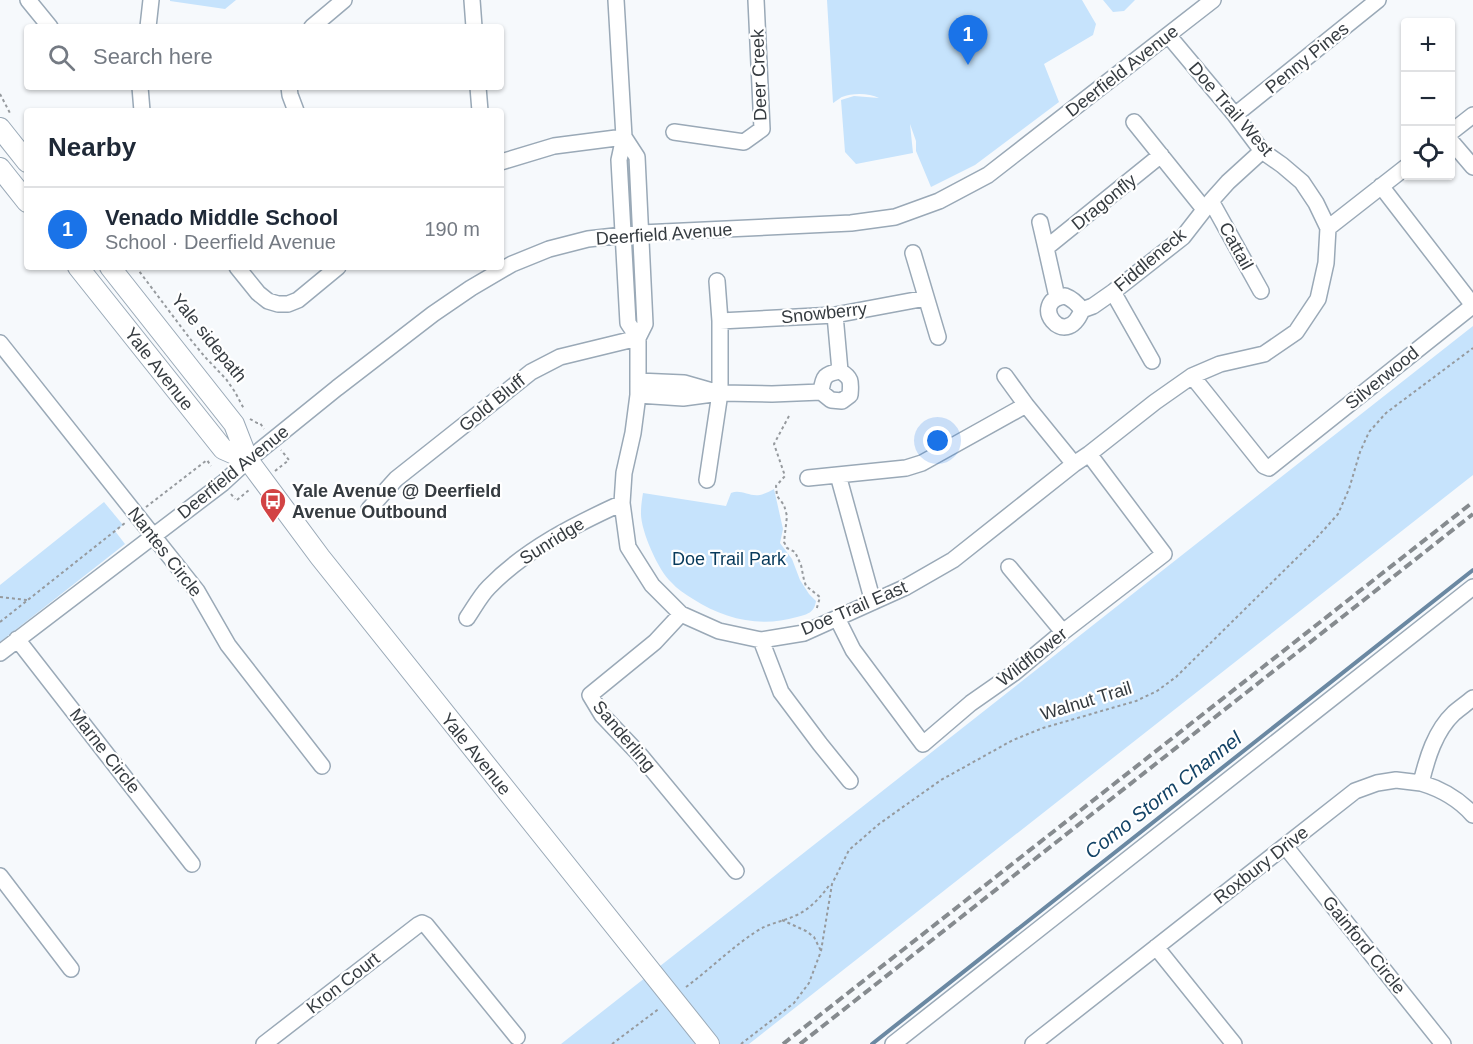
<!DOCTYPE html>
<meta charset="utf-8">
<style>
body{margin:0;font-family:Helvetica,sans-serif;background:#f6f6f7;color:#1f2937}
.controls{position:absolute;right:18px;top:18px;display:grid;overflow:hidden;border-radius:6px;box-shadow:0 2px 4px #0004}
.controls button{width:54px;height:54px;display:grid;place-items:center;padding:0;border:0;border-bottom:2px solid #e0e1e3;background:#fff;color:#1f2937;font:30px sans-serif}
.you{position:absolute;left:938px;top:441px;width:21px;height:21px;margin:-15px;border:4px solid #fff;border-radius:50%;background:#1a73e8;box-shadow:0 0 0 9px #1a73e833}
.badge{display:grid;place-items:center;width:39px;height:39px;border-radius:50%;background:#1a73e8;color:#fff;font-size:20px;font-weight:700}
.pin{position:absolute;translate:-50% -50px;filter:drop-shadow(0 2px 3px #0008)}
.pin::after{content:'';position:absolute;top:32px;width:21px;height:18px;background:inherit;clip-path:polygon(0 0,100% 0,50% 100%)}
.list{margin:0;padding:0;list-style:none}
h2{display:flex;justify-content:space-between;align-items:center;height:78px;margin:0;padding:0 24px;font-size:26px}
h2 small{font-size:20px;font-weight:400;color:#747a83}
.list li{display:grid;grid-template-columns:39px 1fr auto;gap:18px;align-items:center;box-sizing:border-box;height:84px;padding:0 24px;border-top:2px solid #e0e1e3}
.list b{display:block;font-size:22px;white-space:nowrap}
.list p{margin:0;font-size:20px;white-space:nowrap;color:#747a83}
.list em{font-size:20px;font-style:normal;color:#747a83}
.icon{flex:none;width:33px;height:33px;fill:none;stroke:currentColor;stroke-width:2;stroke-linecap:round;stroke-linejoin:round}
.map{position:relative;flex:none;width:1473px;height:1044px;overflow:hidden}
.search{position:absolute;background:#fff;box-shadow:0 2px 4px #0004;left:24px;top:24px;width:480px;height:66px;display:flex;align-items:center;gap:15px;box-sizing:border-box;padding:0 21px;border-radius:6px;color:#747a83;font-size:22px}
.panel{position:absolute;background:#fff;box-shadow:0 2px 4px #0004;left:24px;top:108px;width:480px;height:162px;border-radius:6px}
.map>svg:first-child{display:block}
</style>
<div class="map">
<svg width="1473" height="1044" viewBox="0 0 1473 1044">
<rect width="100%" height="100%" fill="#f6f9fc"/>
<path fill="#c6e3fc" d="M170,0H236L225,9L170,1Z
M827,0H1082L1096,24L1093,35L1044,64L1059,102L975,165L931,187L916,151V141L910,124L913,153L856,164L845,152L841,100L854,96L879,98C869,93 852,93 842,97C841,97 834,103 833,103Z
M1103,0H1135L1124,11L1113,12Z
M1473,326V475L749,1044H561Z
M774,489L783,529L780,543L792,559L800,580L809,594L816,601C814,613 808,614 797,617C760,628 724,619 693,599C685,594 677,589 671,582C658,570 640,529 641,512C641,506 642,499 643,493L726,506L731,493C741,489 749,497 760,495C765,494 770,491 774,489Z
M104,502L123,525L115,531L125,544L0,642V585Z"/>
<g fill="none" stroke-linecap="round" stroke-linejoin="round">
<path stroke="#6a88a2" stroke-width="4" d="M872,1044L1473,570"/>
<g stroke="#9aa9b7" stroke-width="18">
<path id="minor" d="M28,0L50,27
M472,0L474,27
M616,0L624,137L619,160L628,323L638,338
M148,27L151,0
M312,27L344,0
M140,87L142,111
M289,87L290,95L296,111
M478,87L480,111
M1235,115L1378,0
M1134,122L1204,209
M674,132L744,142L762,129L756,0
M1450,133L1473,115
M624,137L637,157L645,324L638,338V395L633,433L624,473L622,503L628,547L652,585L681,614L719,631L761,640L804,633L906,587L953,560L1074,464L1089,454L1155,402L1192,376L1220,364L1264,354L1296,332L1318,299L1326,263L1328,228L1316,203L1302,182L1282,165L1262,151L1235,115L1168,35
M1450,140L1473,167
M501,162L554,146L624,137
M1211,201L1261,291
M1040,222L1046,248
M1328,228L1406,167
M913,253L938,337
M237,267L258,293L268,301L278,304H288L298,300L338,267
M1113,292L1152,361
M1065,296C1073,299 1077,303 1082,310C1065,353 1027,301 1065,296Z
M1057,297L1046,248L1161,155
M1082,310L1093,306L1113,292L1183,237L1211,201L1228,182L1262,151
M835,315L840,371
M720,321L835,315L926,298
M0,343L197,591L228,645L322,766
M1005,376L1026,405L1074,464
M1192,376L1264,466L1269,468L1471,307L1472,304L1381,186
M638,381L684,383L712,391
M638,395L683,398L720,393L772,394L821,392L831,400L842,401L850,395C851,382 852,378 840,371C825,374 823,376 821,392
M838,475L873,602
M808,478L906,468L922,463L1026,405
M707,480L720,393V321L717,281
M369,509L396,479L531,372L560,357L638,338
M1009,567L1063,632
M681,614L655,642L590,695L602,715L640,755L736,871
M467,618C474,608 480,596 489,587C526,549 574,525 622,503
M837,618L853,650L923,744L971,703L1014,673L1063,632L1164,554L1089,454
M17,639L192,864
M761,640L781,692L820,744L850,781
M0,653L223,483L248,460L337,388L433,314L471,288L512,264L549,249L588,239L641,233L851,223L895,217L939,201L988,175L1213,0
M1421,783C1441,789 1459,799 1473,815
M1285,846L1443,1044
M0,876L71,969
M1156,947L1234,1044
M264,1044L418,925L422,923L426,925L517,1037
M893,1044L1473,587
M1033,1044L1355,791L1377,783L1396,780L1421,783C1427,758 1435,731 1454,713C1460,708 1467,703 1473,698"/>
</g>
<g stroke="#9aa9b7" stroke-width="22">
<path id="major" d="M0,128L27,162
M0,168L27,202
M78,267L223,449L248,460
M110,267L234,424L248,460L320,557L709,1044"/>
</g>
<path stroke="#969a9e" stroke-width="2" stroke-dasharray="3 3" stroke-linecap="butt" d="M0,94L11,115
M136,267L191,340L205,357L226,379L235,392L244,409
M789,416L774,444L785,476L776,486L777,496L784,505L787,516L784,542L787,548L795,552L801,565L804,580L806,586L820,597L816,611
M250,419L257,423H260L264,429
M275,471L289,460L281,450
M231,494L235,499
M237,500L249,490
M146,507L207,460L211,466
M0,597L27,600
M0,622L125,523
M782,920L806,931L814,937L821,951
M686,987C709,970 730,949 754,933C768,923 782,922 797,915C811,908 821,897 830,884
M612,1044L660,1008
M741,1044L794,1003L809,983L821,951L832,884L849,850L879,824L941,780L1013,740L1043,728L1136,701L1157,691L1176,677L1313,542L1338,514L1349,489L1360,452L1369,432L1386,413L1473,348"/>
<use href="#minor" stroke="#fff" stroke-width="15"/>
<use href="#major" stroke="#fff" stroke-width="20"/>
<path stroke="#868b8f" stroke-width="4" stroke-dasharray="9 4.5" stroke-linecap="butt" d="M783,1044L1473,502
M800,1044L1473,514"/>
</g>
<defs>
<g id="bus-pin" transform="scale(1.35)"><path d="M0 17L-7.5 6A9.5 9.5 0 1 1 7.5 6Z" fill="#d24344" stroke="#fff"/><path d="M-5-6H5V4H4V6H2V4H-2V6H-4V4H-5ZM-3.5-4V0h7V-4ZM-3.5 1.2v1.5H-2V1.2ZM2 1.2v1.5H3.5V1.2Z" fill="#fff"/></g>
</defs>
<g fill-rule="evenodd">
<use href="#bus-pin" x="273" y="501"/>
</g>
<g text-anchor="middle" stroke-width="4.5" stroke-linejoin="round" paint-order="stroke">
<g font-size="18" fill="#363c41" stroke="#fff">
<text transform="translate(1307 58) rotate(-39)" y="6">Penny Pines</text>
<text transform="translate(1122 71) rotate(-38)" y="6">Deerfield Avenue</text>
<text transform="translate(759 75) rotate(-92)" y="6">Deer Creek</text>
<text transform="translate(1231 109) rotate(49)" y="6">Doe Trail West</text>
<text transform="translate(1104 202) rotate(-39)" y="6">Dragonfly</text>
<text transform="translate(664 234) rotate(-4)" y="6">Deerfield Avenue</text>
<text transform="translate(1236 246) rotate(61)" y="6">Cattail</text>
<text transform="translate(1150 260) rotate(-40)" y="6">Fiddleneck</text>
<text transform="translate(824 313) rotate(-6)" y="6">Snowberry</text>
<text transform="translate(209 338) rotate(51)" y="6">Yale sidepath</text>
<text transform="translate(159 369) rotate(52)" y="6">Yale Avenue</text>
<text transform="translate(1382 378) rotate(-39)" y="6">Silverwood</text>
<text transform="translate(492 403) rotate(-39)" y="6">Gold Bluff</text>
<text transform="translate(233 472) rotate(-39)" y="6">Deerfield Avenue</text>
<text transform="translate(552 541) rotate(-32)" y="6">Sunridge</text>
<text transform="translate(165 552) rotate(52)" y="6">Nantes Circle</text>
<text transform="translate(854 608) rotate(-23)" y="6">Doe Trail East</text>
<text transform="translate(1032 657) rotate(-38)" y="6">Wildflower</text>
<text transform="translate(1086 701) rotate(-17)" y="6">Walnut Trail</text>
<text transform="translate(624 736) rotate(50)" y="6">Sanderling</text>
<text transform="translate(105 751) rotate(52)" y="6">Marne Circle</text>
<text transform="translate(476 754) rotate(51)" y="6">Yale Avenue</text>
<text transform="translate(1261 865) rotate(-38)" y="6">Roxbury Drive</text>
<text transform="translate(1364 945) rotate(51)" y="6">Gainford Circle</text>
<text transform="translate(343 983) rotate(-38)" y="6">Kron Court</text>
</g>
<g font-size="18" font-weight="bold" fill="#363c41" stroke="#fff" text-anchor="start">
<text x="292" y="497">Yale Avenue @ Deerfield<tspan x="292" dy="21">Avenue Outbound</tspan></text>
</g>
<g font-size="18" fill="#073a5c" stroke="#fff">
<text x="729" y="565">Doe Trail Park</text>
</g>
<g font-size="20" font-style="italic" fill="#134366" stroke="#fff">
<text transform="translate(1163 795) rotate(-38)" y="7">Como Storm Channel</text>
</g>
</g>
</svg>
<div class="controls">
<button>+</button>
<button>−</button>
<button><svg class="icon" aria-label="locate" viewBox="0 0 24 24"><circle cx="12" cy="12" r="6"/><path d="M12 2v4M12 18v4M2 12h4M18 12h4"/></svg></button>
</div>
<div class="you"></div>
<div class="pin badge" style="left:968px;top:65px">1</div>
<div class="search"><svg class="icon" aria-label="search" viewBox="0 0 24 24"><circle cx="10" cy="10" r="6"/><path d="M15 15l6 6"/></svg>Search here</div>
<section class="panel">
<h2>Nearby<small></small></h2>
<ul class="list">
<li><span class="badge">1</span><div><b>Venado Middle School</b><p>School · Deerfield Avenue</p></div><em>190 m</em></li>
</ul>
</section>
</div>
